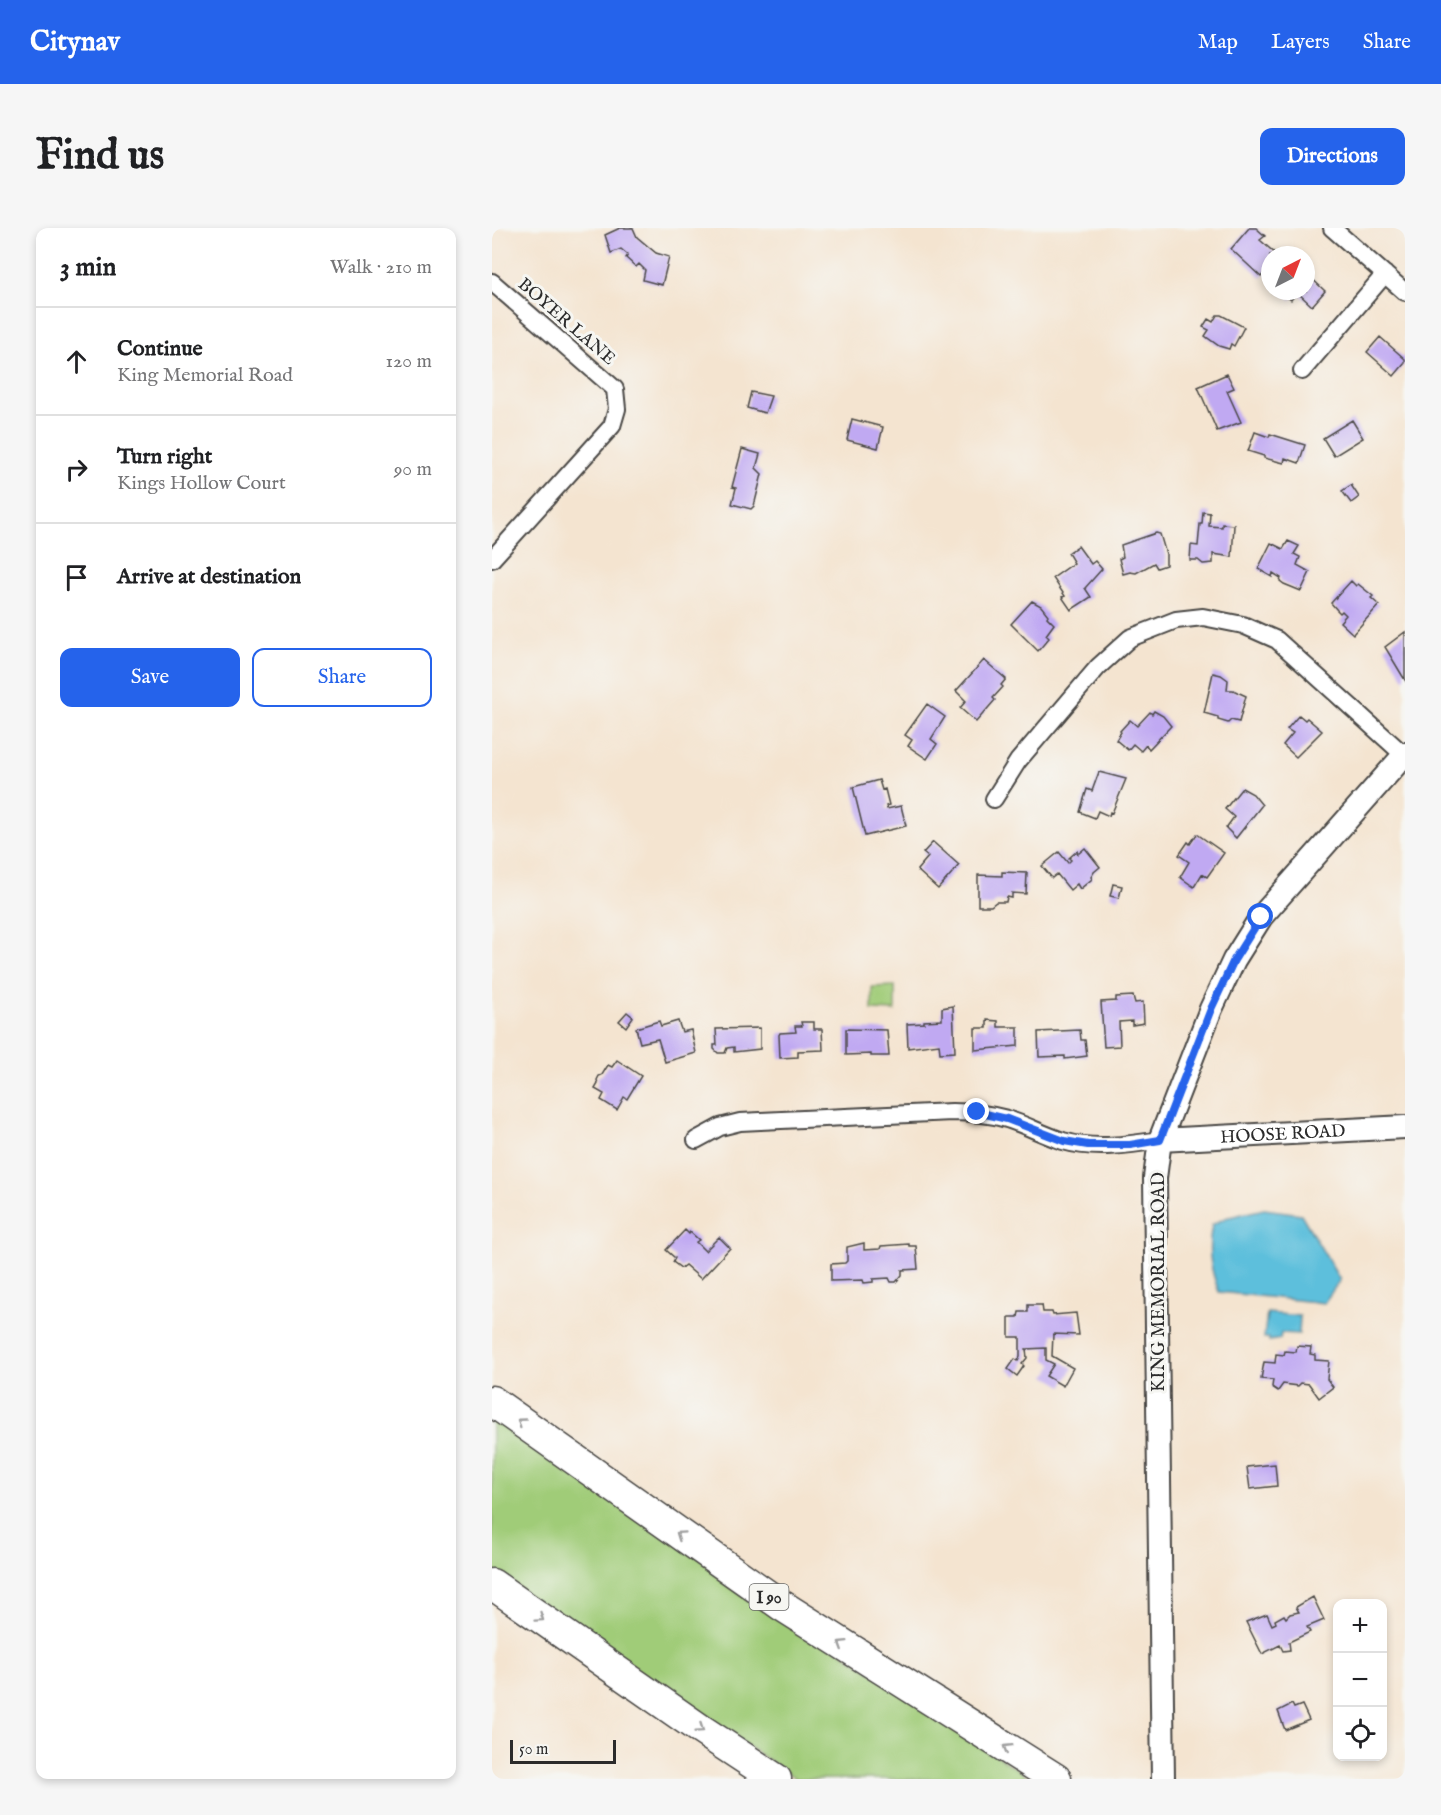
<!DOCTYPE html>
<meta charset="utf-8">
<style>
body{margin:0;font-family:"IM FELL English",serif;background:#f6f6f6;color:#202124}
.controls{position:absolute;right:18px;bottom:18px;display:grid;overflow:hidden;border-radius:12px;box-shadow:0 3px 9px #0003}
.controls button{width:54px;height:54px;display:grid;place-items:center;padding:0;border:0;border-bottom:2px solid #e0e0e0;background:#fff;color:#202124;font:30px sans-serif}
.compass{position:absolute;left:769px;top:18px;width:54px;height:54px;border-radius:50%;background:#fff;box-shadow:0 3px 9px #0003;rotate:42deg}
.scale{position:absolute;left:18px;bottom:15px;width:106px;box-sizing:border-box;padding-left:6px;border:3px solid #2b2b2b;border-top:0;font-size:16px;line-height:21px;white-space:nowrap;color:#2b2b2b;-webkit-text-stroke:4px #f6f6f2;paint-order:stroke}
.stop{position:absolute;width:18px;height:18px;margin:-14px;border:4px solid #2563eb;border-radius:50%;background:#fff}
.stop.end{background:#2563eb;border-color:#fff;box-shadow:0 2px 6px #0008}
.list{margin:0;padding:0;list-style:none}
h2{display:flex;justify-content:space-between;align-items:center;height:78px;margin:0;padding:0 24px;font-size:26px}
h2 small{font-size:20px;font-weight:400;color:#757577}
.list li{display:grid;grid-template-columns:39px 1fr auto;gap:18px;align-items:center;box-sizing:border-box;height:108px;padding:0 24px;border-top:2px solid #e0e0e0}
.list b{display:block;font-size:22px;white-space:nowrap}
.list p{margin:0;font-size:20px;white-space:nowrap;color:#757577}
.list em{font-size:20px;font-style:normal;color:#757577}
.actions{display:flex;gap:12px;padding:18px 24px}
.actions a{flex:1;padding:14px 0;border:2px solid #2563eb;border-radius:12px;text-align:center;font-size:21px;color:#2563eb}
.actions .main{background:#2563eb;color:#fff}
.icon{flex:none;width:33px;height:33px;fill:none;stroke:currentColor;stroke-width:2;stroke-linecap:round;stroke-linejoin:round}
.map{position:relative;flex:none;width:913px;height:1551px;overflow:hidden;border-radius:12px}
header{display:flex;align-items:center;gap:36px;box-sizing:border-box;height:84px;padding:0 30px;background:#2563eb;color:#fff}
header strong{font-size:28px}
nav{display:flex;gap:33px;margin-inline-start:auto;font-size:21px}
.intro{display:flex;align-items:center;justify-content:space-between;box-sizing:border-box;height:144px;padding:0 36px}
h1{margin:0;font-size:42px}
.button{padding:15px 27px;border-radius:12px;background:#2563eb;color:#fff;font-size:21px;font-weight:700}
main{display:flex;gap:36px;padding:0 36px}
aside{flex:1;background:#fff;border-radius:12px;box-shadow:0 3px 9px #0003}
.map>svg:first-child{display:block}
</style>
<header>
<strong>Citynav</strong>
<nav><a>Map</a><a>Layers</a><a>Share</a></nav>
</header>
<div class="intro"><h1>Find us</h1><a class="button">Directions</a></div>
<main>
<aside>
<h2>3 min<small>Walk · 210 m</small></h2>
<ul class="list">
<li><svg class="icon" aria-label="ahead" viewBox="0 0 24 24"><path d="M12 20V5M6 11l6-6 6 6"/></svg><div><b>Continue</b><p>King Memorial Road</p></div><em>120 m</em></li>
<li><svg class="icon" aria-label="right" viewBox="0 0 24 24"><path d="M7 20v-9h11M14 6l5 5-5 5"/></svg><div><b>Turn right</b><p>Kings Hollow Court</p></div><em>90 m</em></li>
<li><svg class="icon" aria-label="arrive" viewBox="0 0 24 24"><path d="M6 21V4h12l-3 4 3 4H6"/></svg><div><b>Arrive at destination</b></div></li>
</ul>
<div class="actions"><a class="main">Save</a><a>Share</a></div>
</aside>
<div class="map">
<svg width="913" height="1551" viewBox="0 0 913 1551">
<rect width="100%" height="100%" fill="#f6f6f2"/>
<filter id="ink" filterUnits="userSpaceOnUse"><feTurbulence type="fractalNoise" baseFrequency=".0167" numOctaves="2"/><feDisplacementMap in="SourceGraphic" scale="12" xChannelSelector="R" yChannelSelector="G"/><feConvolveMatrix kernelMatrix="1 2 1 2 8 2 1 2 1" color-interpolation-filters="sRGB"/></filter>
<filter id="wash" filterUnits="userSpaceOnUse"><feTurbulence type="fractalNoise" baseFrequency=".008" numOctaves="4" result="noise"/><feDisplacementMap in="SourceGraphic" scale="24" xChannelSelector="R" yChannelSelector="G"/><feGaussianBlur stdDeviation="1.35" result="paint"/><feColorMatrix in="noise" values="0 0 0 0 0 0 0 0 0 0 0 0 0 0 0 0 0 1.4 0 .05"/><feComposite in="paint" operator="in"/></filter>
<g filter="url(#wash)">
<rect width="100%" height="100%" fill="#f4e4d0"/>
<path fill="#a0cc78" stroke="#667c52" stroke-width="1.5" d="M403,758V783L380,782V759Z
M0,1190L540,1551H305L174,1464L0,1342Z"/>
<path fill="#5dbfdc" stroke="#447584" stroke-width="1.5" d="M772,981L809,986L848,1052L832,1075L727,1064C718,1040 715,1022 720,997L733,990Z
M775,1085L808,1088L807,1106L789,1105L788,1111L777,1113V1110H772Z"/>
<g id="blocks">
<path fill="#c0a9f2" d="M128,0H141L145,9L164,25L177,29L170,57L151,52L153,42L147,36L144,39L134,30L136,27L129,21L119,25L113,7Z
M757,0H764L773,8L768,12L785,27H778V38L769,49L739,21Z
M814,45L833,63L820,78L805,64L799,72L788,63H814Z
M725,87H729L752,99L742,118L739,116L737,121L727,118L713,108L717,102L711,99L716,91L721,94Z
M888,109L913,131V135L902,148L875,124Z
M735,146L742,160L735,163L749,194L725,203L706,159Z
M259,164L279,168L273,185L255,180Z
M360,191L391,199L386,220L355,212Z
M860,192L871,210L842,228L831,210Z
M763,204L777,209L778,206L813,217L807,235L793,230L792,235L772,230V228L756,223Z
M250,221L268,226L264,240L270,246L262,278L259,281L240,276L244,260L240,259Z
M859,257L867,269L859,275L850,263Z
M711,284L718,285L717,298L730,299V296L742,297L740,329L721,326V335L711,336L706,332H698L699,317L706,318L708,296H710Z
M664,305L668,306L674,326V337L665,340L662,335L644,345L638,344L631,346L627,331L631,329L629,317Z
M796,313L807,318L802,326L808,329L805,337L818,344L809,363L792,356L788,353L789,350L781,345L780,349L766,341L779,315L791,321Z
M586,318L599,336L603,333L610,341L593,360L599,369L579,382L570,369L573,368L561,350L582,335L576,325Z
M859,353L864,358L866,356L881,368L879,370L887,377L861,406L848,394L854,387L850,383L848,385L845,382L839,375Z
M540,373L549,378L556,387L555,389L562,396L554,407L557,410L546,423L519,396Z
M913,404V452L893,419Z
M492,432L514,451L509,457L511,459L501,470L503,472L484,494L468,480L474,473L464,463Z
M721,445L729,447L736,452L735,462H741L754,468L747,494L739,492L736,495L726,492V489L712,485Z
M435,476L453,489L439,511L445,516L435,531L416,518L420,512L413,507Z
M662,483L671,488L679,498L657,521L654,517L649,523L641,516L636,522L624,512L629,504L628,503L638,492L645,498L658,484L660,486Z
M807,487L813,492L815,490L830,503L804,529L791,517L801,505L795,501Z
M607,544L634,551L620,585L618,584L617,588L606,583L603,590L588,584L595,561L600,563Z
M387,552L390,562L393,561L397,577L394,578L395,581L409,578L414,598L373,608L361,559Z
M750,560L761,566L770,577L744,610L734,600L742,589L733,581Z
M705,606L732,625L715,649L710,646L702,659L688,649L697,634L687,627L696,614L698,616Z
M441,614L467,637L446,661L425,642L436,629L431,625Z
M593,620L608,639L602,644L599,649L600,651L588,661L585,656L578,662L565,646L560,650L550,638L567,624L576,635L579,632L577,630L585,623L586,626Z
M510,644L535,645L534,666L520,665V670L515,669L514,674H504L499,678H486V647L510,648Z
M621,656L630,658L627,670L618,668Z
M641,768L643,775L651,774L652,795L640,797V793L627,794L628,818L612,819L609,774L624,773V769Z
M461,778L463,824L448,825L447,816L416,820L415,796L432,795V793L450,792V780Z
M135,784L141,789L134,799L127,793Z
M495,792L506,793V799H526V818L483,822V800H495Z
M167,793L169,798L186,793L190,804L199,802L204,825L173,834L166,811L148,815L144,800Z
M309,794H322V801H330L331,822L306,823V829L288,830L287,807L288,805L304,804L303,798H310Z
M268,800V821L242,824V819L235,820L233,825H226L222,821V817H225L224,801Z
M354,801L395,802L397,828H379V826L354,827Z
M588,802L589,812H593L595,828L573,831V828L547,829L546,804Z
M125,832L149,848L135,871L132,869L125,882L109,872L112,866L103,861L106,856L105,852L107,848L110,847L116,837L120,839Z
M193,1002L197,1006L198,1004L207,1012L204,1014L213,1023L227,1009L238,1020L209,1051L193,1037L189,1040L181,1034L183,1030L174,1022Z
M372,1015V1022L388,1021L389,1018L417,1016V1018H424L426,1041L410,1042V1047L404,1054H399L397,1050L381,1051V1054L372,1055L371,1052L339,1053V1036L353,1035L355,1033V1019Z
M536,1077H550L551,1084H560L561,1087L584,1085L587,1107L561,1106L560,1128L581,1140L571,1158L554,1148L562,1136L554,1132V1120L534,1121L535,1130L530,1136L532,1138L525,1148L516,1141L523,1131L526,1133L528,1129V1109H517V1089H526L527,1084H536Z
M805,1118L819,1119L818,1126L823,1127V1132L837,1133L835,1151L841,1159L827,1170L817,1156L809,1155L806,1158L791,1156L786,1163L780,1159L781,1152L769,1151L772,1134L783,1135L784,1126L792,1127L793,1123L804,1124Z
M783,1236L785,1258L758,1261L755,1239Z
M821,1369L832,1392L815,1399L818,1404L797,1414L798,1422L791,1423L788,1417L770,1426L754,1394L775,1386L780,1397L784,1395L783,1392L792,1387L794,1390L798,1386L807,1384L804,1379Z
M800,1476L802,1480L810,1477L817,1492L793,1502L786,1483Z"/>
</g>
</g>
<g filter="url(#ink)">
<use href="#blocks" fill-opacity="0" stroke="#494744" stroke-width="1.5"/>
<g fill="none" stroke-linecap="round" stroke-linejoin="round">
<g stroke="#494744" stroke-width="20">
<path id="street" d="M840,0L913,64
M0,54L123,161L125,181L120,198L0,331
M810,143L893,46
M502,571L526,533L606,439L638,410L684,392L711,389L751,397L785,412L912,527
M204,912L228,899L248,894L460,884C479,884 497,886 515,891C534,897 552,907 571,913C602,922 637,917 668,912"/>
</g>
<g stroke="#494744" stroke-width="26">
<g id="secondary">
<path id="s1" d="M668,912L913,899"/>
<path d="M671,1551L663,950L668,912L719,781L742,732L769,689L913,526"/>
</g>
</g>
<g stroke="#494744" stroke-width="33">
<path id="highway" d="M0,1173L289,1377L564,1551
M0,1356L208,1501L284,1551"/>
</g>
<use href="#street" stroke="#fff" stroke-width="16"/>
<use href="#secondary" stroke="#fff" stroke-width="22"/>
<use href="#highway" stroke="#fff" stroke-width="30"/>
</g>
<defs><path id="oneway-chevron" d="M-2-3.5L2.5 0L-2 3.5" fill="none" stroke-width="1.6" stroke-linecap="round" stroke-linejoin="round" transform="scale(1.5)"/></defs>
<g stroke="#a0a0a0">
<use href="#oneway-chevron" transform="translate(29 1194) rotate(-144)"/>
<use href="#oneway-chevron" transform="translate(188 1307) rotate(-145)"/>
<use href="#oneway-chevron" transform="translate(48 1390) rotate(35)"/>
<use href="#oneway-chevron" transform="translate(350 1416) rotate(-148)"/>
<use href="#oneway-chevron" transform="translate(208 1501) rotate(34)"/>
<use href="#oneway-chevron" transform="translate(515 1520) rotate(-148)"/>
</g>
</g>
<g fill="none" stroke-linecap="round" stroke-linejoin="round" filter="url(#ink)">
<path stroke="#2563eb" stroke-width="8" d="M485,884L515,891L572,913L596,917H638L668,912L719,781L742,732L769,689"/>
</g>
<g text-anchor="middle" stroke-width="6" stroke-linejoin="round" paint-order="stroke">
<rect fill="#f6f6f2" stroke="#686867" stroke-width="1.5" x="257.5" y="1356" width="39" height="26" rx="4.5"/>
<g font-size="16" font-weight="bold" fill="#2b2b2b">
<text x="277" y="1375">I 90</text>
</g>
<g font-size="18" fill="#2b2b2b" stroke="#f6f6f2">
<text transform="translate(75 93) rotate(41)" y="6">BOYER LANE</text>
<text dy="6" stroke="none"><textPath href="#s1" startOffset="123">HOOSE ROAD</textPath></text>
<text transform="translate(666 1054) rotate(-90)" y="6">KING MEMORIAL ROAD</text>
</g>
</g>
</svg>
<div class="controls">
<button>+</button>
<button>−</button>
<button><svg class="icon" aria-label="locate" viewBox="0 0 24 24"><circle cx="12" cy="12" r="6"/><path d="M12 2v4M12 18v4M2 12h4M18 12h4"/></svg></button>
</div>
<svg class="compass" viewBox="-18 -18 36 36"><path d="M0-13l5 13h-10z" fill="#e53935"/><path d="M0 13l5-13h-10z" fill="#757577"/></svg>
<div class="scale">50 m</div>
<div class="stop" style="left:769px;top:689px"></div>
<div class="stop end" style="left:485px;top:884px"></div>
</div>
</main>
